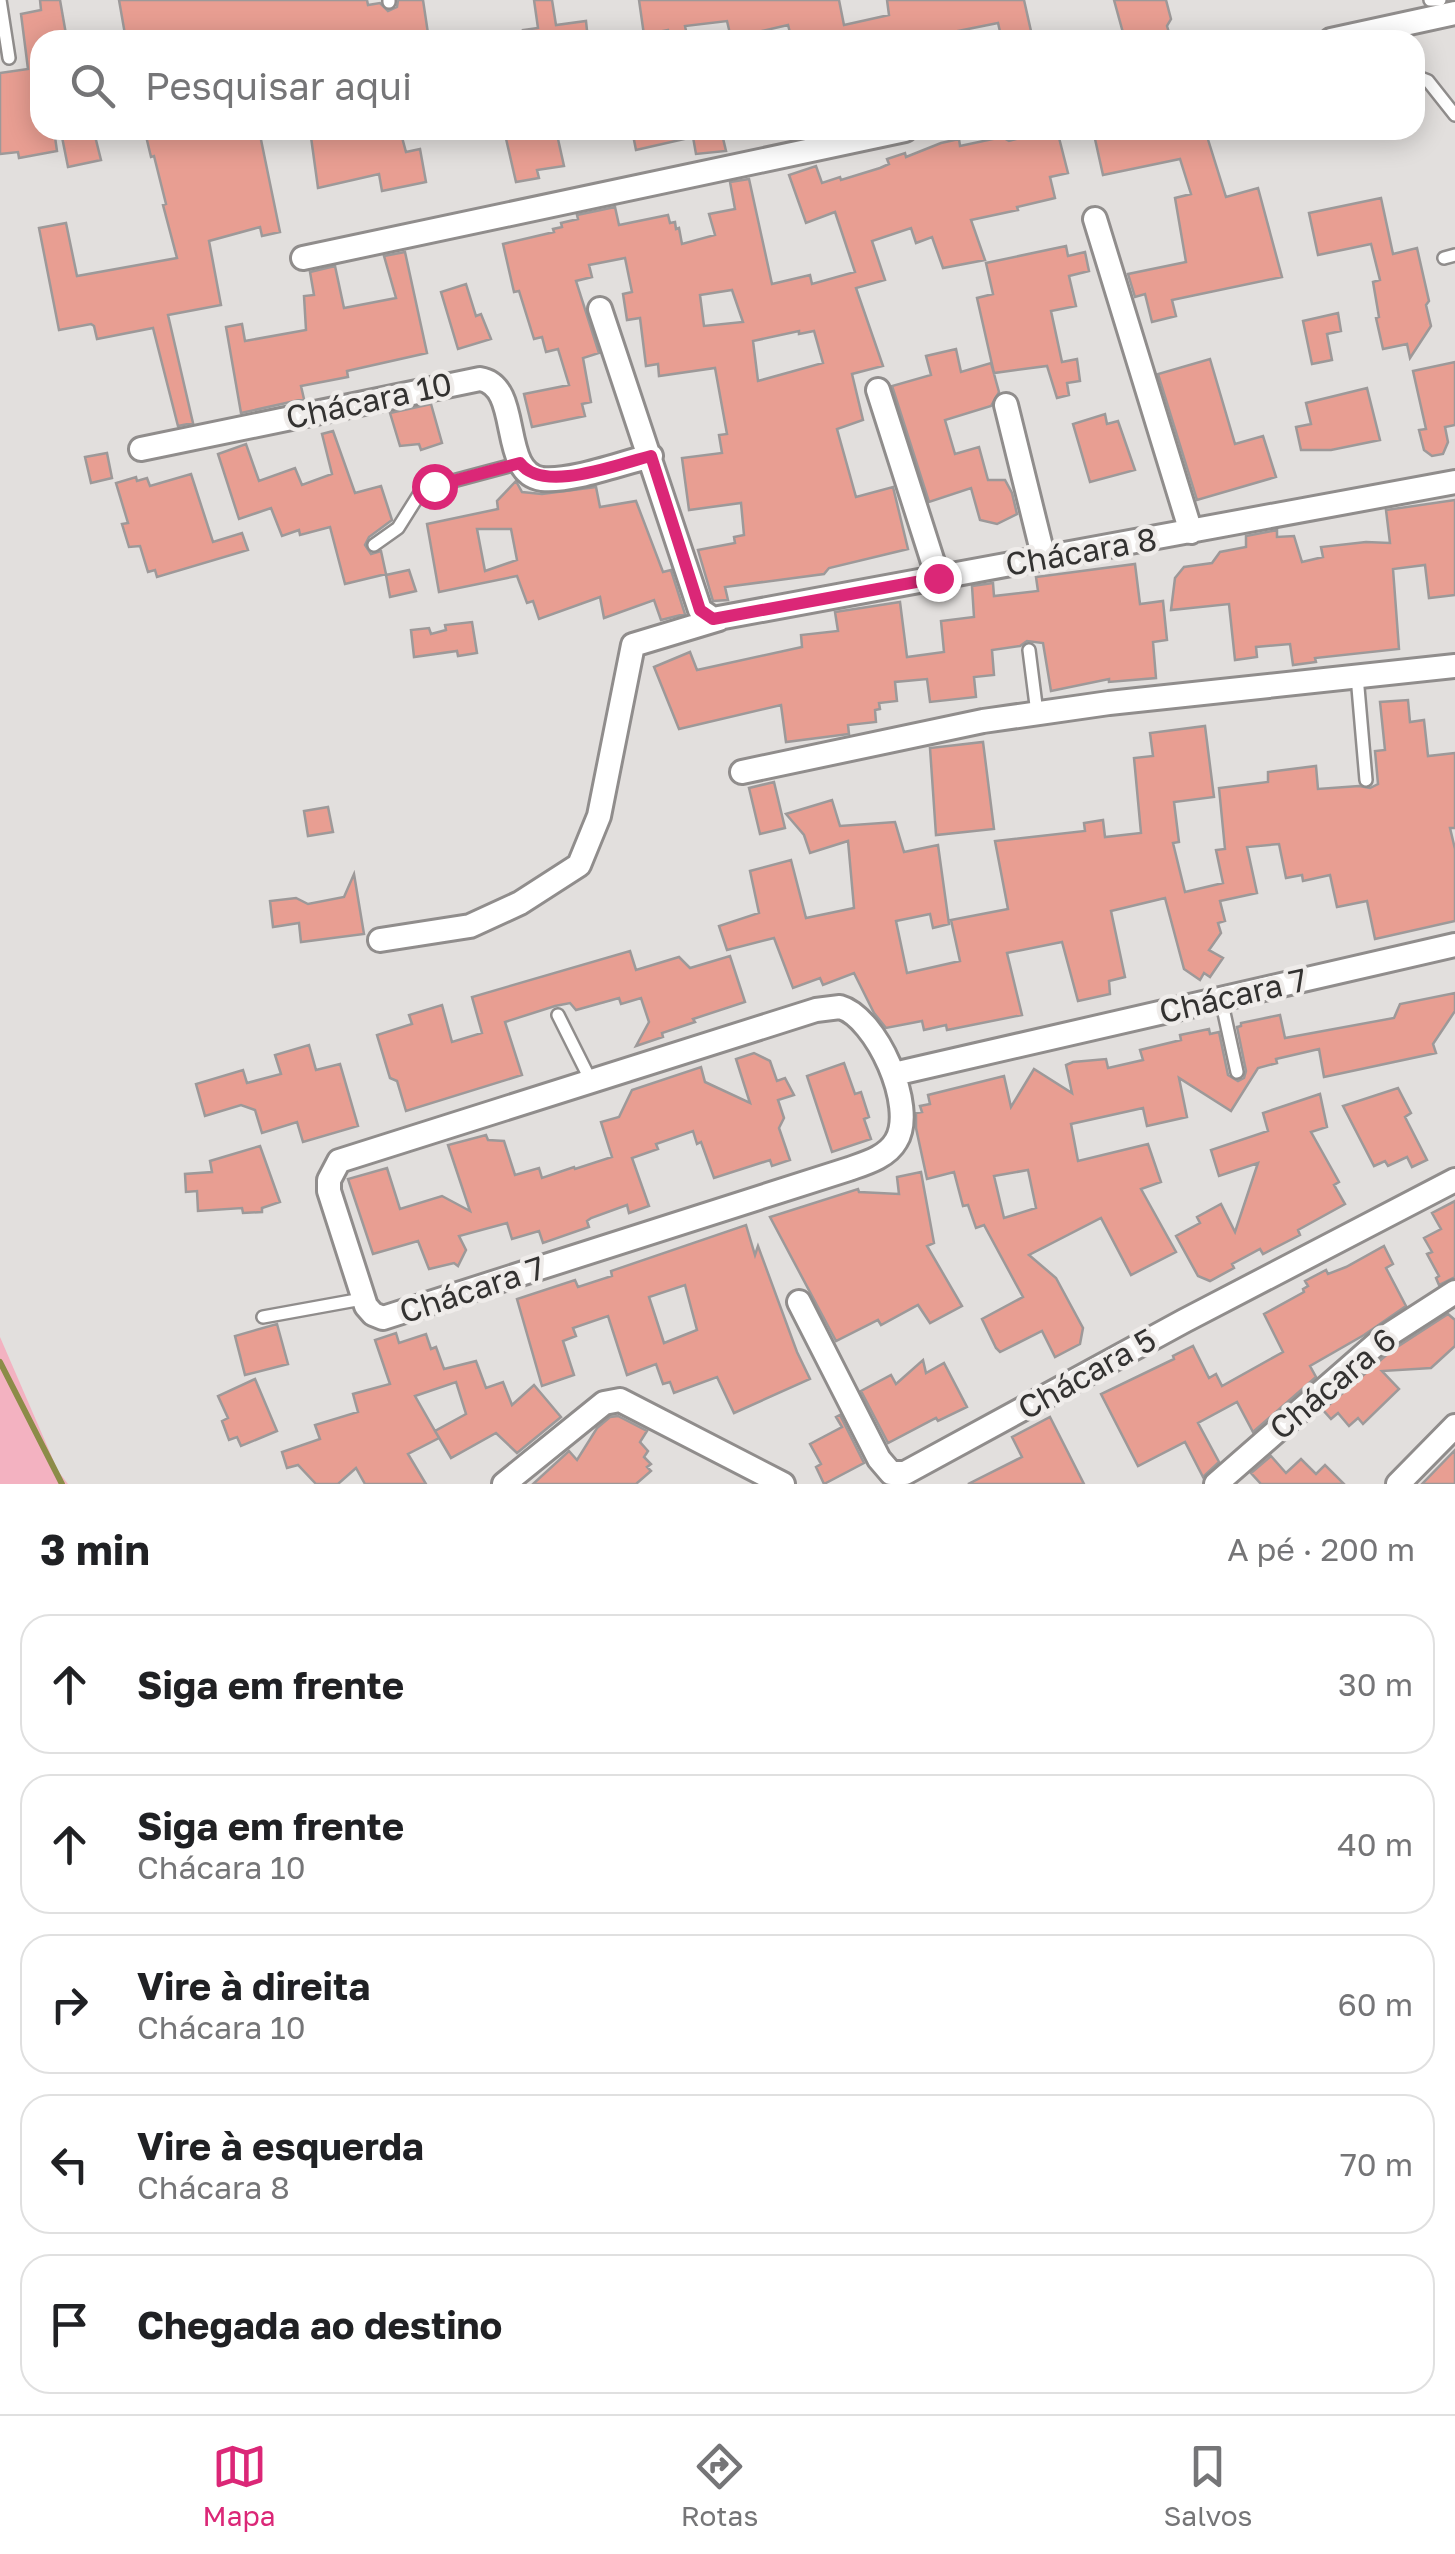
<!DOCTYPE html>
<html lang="pt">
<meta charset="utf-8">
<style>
body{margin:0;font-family:"Golos Text",sans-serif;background:#f2f2f2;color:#202124}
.stop{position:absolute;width:30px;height:30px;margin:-22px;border:8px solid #db2777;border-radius:50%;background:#fff}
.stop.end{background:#db2777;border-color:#fff;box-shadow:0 2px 10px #0008}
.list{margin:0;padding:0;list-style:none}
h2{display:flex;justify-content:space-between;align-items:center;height:130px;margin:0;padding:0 40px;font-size:42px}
h2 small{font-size:32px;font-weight:400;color:#757577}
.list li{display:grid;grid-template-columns:65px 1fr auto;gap:30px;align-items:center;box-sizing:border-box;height:140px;margin:0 20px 20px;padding:0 20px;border:2px solid #e0e0e0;border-radius:30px}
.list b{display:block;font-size:38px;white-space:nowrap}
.list p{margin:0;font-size:32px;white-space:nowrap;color:#757577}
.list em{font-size:32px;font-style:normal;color:#757577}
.icon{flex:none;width:55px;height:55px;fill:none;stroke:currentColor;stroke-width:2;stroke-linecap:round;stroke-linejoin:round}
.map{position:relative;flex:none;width:1455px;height:1484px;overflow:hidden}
.search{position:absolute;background:#fff;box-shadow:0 5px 25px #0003;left:30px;right:30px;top:30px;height:110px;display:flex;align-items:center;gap:25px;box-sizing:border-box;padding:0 35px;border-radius:30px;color:#757577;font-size:38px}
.sheet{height:930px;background:#fff}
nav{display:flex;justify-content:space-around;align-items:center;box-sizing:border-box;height:140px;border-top:2px solid #e0e0e0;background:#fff;font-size:28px;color:#757577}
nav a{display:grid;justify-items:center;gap:5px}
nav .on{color:#db2777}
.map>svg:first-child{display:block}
</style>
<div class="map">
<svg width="1455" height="1484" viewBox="0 0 1455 1484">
<rect width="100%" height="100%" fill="#e2dfdd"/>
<path fill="#f3b2c1" d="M0,1337L58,1471L68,1484H0Z"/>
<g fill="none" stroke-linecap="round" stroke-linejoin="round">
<path stroke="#8c8c48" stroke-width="6" d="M0,1362L62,1484"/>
</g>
<path fill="#e89e92" stroke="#9d9999" stroke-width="2.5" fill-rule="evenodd" d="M40,0H60L67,40H40V130H54L57,151L19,158L18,152L0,154V73L28,69L21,14L41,10Z
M119,0H367L368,5L380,3L388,11L397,7L398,0H423L429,40H126Z
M534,0H552L556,25L586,21L588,40H524L523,30L538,28Z
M639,0H839L844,25L889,15L887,0H1024L1033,40H1002L998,23L933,36L934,40H792L788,25L731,38L727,21L685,26L688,40H671L668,30L644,35Z
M1114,0H1166L1171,19L1167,26L1170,36L1163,40H1125Z
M177,130H259L280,232L262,236L260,227L209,241L221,305L168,315L193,423L178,426L153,328L97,339L94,326L91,324L59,330L39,228L66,223L77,276L177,258L163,205L166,204L154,156L151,157L146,136Z
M310,130H400L406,152L420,149L426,182L382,191L379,174L318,188Z
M504,130H556L564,166L537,170L539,178L516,182Z
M632,130H721L726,151L696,154L693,137L636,150Z
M1049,130H1057L1068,173L1050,177L1055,198L1017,207L1018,210L971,220L985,260L943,268L932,237L916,243L911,228L872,241L885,280L856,288L883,366L852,374L863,420L837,429L856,497L893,487L908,549L829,568L824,574L725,587L728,600L713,601L698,550L735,543L734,537L744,535L741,503L689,510L682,458L722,453L719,435L727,434L715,368L659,376L658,364L646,366L640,318L627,320L623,294L632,292L625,258L589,265L592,277L576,281L599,353L583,358L591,402L582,404L585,416L532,427L524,394L569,385L558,349L546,352L542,337L534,339L519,291L514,292L503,244L554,232L553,229L562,227L561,223L578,219L577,215L615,207L619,225L668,215L670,223L675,222L676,229L679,228L682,244L715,235L709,214L735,209L730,182L749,179L772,284L810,275L812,284L855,272L835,212L806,223L789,175L816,166L822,183L840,177L841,180L880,168L889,164L887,159L905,153L906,157L941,143L959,139L960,146L1002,137L1009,141ZM732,290L743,322L704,326L700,295ZM799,331V334L814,331L823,363L758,381L753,341Z
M1093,130H1205L1226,197L1258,188L1282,277L1172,300L1176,316L1152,322L1145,294L1135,297L1128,274L1186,262L1175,198L1191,194L1180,159L1103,175Z
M94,132L101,160L68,167L62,137Z
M1381,198L1393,254L1417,248L1429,301L1426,305L1431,326L1410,358L1407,344L1383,349L1376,318L1379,317L1373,282L1380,280L1371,244L1318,255L1309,213Z
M1066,246L1068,256L1085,252L1089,271L1069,276L1076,306L1051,311L1062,362L1077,359L1080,381L1067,383L1069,395L1057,398L1047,366L994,373L977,298L993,294L986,263Z
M405,252L427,353L347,371L348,377L301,386L304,399L241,413L226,327L242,324L245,341L306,330L304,296L314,295L310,272L335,266L344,308L396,298L384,256Z
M466,284L476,316L481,314L491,339L458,349L441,292Z
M1338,313L1341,331L1327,334L1332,360L1312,364L1303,321Z
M956,349L961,372L991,363L999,392L991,406L945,420L955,454L979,447L988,480H1005L1012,493L1017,514L997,524L980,520L971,488L929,502L892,386L931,375L926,356Z
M1210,359L1235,444L1263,436L1276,477L1197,500L1158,374Z
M1455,362V425L1445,427L1448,442L1443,454L1432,456L1424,450L1419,430L1426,429L1413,371Z
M1367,388L1380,440L1331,450H1301L1296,427L1311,424L1306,403Z
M431,404L442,443L421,450L419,444L400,446L390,413Z
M1105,414L1107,424L1118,421L1135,470L1090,482L1073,424Z
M333,431L355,493L381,486L392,520L369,537L365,545L371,554L381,551L386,574L345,584L330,527L300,535L299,530L282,536L271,508L239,519L218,454L246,444L259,481L295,468L302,485L332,474L322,434Z
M107,453L112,478L91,483L85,457Z
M191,474L213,542L242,533L248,550L157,577L155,570L148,572L140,546L129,547L122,524L128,523L116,483L136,477L137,481L147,478L150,486Z
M516,481L522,492L542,494L596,487L600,507L636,501L663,572L671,570L685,614L661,620L654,600L604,618L600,597L539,619L533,601L527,603L517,576L439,592L427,524L498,509L497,501ZM477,529H511L517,560L485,571Z
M1455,500V595L1429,598L1425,565L1393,569L1399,649L1315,658L1316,662L1293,665L1290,644L1256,647L1257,657L1235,660L1229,604L1171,610L1175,578L1184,567L1212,563L1220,552L1246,547V536L1277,530V537L1294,536L1302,562L1323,557L1321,547L1366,542L1390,543L1386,510Z
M1135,564L1140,604L1163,601L1167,640L1153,642L1156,678L1109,682V679L1051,691L1043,643L1027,641L1020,646L992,650L994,675L974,677L976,697L930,702L927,679L895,682L897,701L879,703L880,709L875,710L876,722L848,725L849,734L786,742L781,705L679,729L654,667L690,652L697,670L802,647L801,635L838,631L835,612L900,602L907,657L944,652L941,621L974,617L972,586L993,583L994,596L1038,591L1036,577Z
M409,570L416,591L390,597L386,575Z
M472,622L477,653L458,656L457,651L414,657L411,630L429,628L431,634L446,630L445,625Z
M1408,700L1410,722L1424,720L1428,756L1455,753V828H1450L1455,849V921L1375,939L1367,901L1337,907L1330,875L1303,881L1302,875L1286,878L1279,844L1247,847L1257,893L1220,901L1225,921L1218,923L1221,933L1209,950L1223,958L1210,977L1204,973L1200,980L1184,969L1165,898L1111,911L1125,977L1109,981L1110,994L1078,1001L1062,942L1007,953L1022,1015L947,1030L946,1025L924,1030L922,1021L886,1028L874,1013L854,973L823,985L820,978L793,988L774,938L727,950L719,926L759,913L750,871L791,860L806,918L854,908L848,841L810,853L804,835L786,814L832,800L840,826L895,822L904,852L938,845L949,924L933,928L930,914L896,921L907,973L960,961L951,920L1008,909L995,841L1085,831L1084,823L1103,820L1105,837L1141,833L1134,758L1153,756L1150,733L1205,726L1214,797L1174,802L1179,842L1173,843L1185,892L1223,883L1216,850L1225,849L1219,788L1268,782V772L1316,766L1318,789L1359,786L1370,788L1378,784L1375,751L1385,750L1380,702Z
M983,742L994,829L936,835L930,748Z
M774,782L785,828L760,834L749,788Z
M328,807L333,832L308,836L304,811Z
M354,874L364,934L301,942L299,923L273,927L270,901L296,898L308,904L344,897Z
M630,951L636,970L679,957L690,968L730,956L745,1002L693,1019L695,1022L662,1033L663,1037L636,1046L649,1022L641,998L621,1004L619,998L576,1010L570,1003L555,1006L505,1022L522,1075L406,1111L397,1081L390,1078L377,1035L412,1024L409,1015L442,1005L452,1042L482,1033L472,997Z
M1455,993V1011L1433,1044L1436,1053L1324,1077L1319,1049L1276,1059L1277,1063L1258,1068L1231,1111L1179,1078L1187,1117L1147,1126L1143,1108L1071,1124L1078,1161L1148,1144L1161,1182L1141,1189L1176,1252L1131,1275L1101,1218L1029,1255L1056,1278L1083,1328L1080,1344L1055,1357L1042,1331L1000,1352L996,1348L982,1319L1023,1297L984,1225L976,1228L968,1205L963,1206L954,1172L927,1179L916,1128V1113L922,1112L920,1106L930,1104L928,1095L1004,1076L1011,1107L1034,1069L1072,1093L1066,1065L1073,1062L1106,1059L1108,1068L1143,1060L1140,1050L1181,1040L1180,1035L1209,1029L1210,1034L1219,1032L1228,1075L1238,1081L1244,1078L1246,1071L1237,1027L1241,1026V1023L1280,1015L1285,1038L1394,1018L1400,1004ZM1028,1170L1036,1208L1004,1218L994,1176Z
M309,1045L316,1070L340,1064L358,1126L303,1142L297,1122L262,1133L255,1110L241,1105L205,1116L196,1084L243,1070L247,1083L281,1074L275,1055Z
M754,1053L770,1061L777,1081L785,1078L794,1095L778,1100L784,1118L779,1128L790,1160L772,1166L770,1160L714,1178L701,1142L697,1144L693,1131L656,1144L658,1149L632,1158L649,1206L629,1213L627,1205L591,1218L587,1221L589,1227L543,1243L539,1231L512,1239L507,1223L459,1236L466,1250L458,1266L454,1263L429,1269L418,1241L373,1254L348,1179L387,1168L400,1209L442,1196L470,1211L448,1145L486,1135L488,1140L504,1141L515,1175L539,1168L542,1178L574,1167L575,1169L612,1157L601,1122L619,1117L632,1090L701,1067L705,1082L750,1103L736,1059Z
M844,1063L855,1094L861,1092L869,1117L864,1119L871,1139L832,1152L807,1076Z
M1398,1088L1411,1113L1405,1117L1427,1160L1412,1167L1407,1157L1388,1166L1385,1161L1374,1166L1343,1106Z
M1320,1094L1327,1127L1311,1132L1339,1182L1334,1185L1345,1204L1298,1230L1300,1235L1263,1254L1260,1249L1232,1264L1234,1268L1210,1281L1198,1276L1176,1236L1200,1223L1197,1217L1221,1204L1235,1232L1258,1163L1219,1176L1211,1150L1268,1131L1263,1113Z
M260,1146L280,1202L262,1208V1212L243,1213L242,1208L198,1211L197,1191L186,1192L185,1174L212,1172L210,1161Z
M921,1172L934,1243L927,1246L962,1306L930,1323L918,1305L881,1325L878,1320L836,1341L770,1217L858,1189L859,1192L899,1194L897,1177Z
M1455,1201V1277L1439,1285L1436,1278L1439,1276L1427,1254L1432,1252L1424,1238L1441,1229L1432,1213Z
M746,1225L755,1255L758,1246L797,1352L810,1379L734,1413L717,1377L674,1393L670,1382L663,1384L656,1364L627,1375L608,1316L573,1328L576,1336L563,1341L574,1375L542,1386L517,1299L575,1280L578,1287L612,1276L611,1271ZM685,1285L697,1330L664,1343L649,1297Z
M1384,1246L1393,1264L1386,1268L1406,1306L1364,1335L1310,1366L1316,1377L1253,1432L1237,1402L1198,1423L1219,1462L1203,1477L1185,1442L1138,1466L1101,1394L1174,1359L1173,1356L1193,1346L1209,1378L1216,1374L1222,1386L1283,1352L1264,1314L1304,1292L1303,1289L1308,1286L1305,1281L1326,1270L1328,1274L1346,1267Z
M1448,1314L1455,1320V1346L1431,1368L1382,1371L1399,1389L1363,1424L1358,1418L1349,1426L1338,1413L1331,1419L1323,1410L1391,1351Z
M277,1324L288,1364L245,1375L235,1336Z
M396,1333L399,1343L426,1334L431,1349L436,1347L444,1369L476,1361L486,1388L503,1382L512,1405L534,1385L561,1417L517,1453L496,1433L451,1458L435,1431L466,1414L456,1382L415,1396L439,1438L408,1454L426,1484H365L356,1468L338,1484H316L298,1465L287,1468L282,1452L320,1439L315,1425L358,1412L353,1394L390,1384L375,1340Z
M923,1360L926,1373L944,1363L967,1407L938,1421L936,1418L888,1443L861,1391L891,1375L896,1384Z
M255,1379L277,1431L241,1446L237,1437L229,1440L222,1421L228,1418L218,1396Z
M840,1415L864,1463L824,1484L816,1467L821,1464L810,1444L842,1427L836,1417Z
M618,1416L647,1431L640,1442L648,1451L644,1457L651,1464L647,1467L651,1471L636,1484H533L569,1451L577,1460L597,1428L610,1417Z
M1050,1417L1084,1484H968L1022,1457L1012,1437Z
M1455,1450V1484H1422Z
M1271,1456L1286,1473L1301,1459L1316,1474L1325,1465L1344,1484H1261L1251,1473Z"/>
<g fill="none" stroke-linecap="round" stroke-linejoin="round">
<g stroke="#908d8c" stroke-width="16">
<path id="lane" d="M0,0L9,58
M1430,0H1440
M389,2V0
M1415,76L1428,81L1455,115
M1444,258L1455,255
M374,545L398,528L420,493L434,486L520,463
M1029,650L1037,713
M1357,676L1366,780
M1221,999L1237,1072
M558,1015L591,1081
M263,1317L362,1299"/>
</g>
<g stroke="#908d8c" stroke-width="28">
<path id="street" d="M1331,40L1455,13
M1095,219L1191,532
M303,258L905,130
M600,309L700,610L713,619L1455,482
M878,390L938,578
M1006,405L1044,559
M141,449L480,379C523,386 498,473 542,479C572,482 621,463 651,456
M742,772L983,721L1109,703L1455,666
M380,940L470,926L520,903L579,865L599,816L633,645L719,619
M840,1007C876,1017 917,1107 896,1141C887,1157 866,1163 849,1169L383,1318L373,1314L366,1306L329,1191V1180L339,1161L816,1010Z
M894,1074L1455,945
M799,1302L879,1459L891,1473H905L1184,1321L1455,1180
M504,1484L604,1403L620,1400L783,1484
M1216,1484L1382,1339L1455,1292
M1398,1484L1455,1426"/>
</g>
<use href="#lane" stroke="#fff" stroke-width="11"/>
<use href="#street" stroke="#fff" stroke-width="22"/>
</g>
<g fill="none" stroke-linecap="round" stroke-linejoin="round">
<path stroke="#db2777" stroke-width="12" d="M434,486L520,463C543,494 618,464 651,456L700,610L713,619L938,578"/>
</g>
<g text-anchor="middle" stroke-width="9" stroke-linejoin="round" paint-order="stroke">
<g font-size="32" fill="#333231" stroke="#efecea">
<text transform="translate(369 401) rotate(-12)" y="11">Chácara 10</text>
<text transform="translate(1081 552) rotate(-10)" y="11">Chácara 8</text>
<text transform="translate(1233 996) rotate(-13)" y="11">Chácara 7</text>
<text transform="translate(472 1290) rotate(-18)" y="11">Chácara 7</text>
<text transform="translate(1087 1374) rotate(-29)" y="11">Chácara 5</text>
<text transform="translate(1333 1384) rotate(-40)" y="11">Chácara 6</text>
</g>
</g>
</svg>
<div class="stop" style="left:434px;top:486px"></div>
<div class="stop end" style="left:938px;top:578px"></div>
<div class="search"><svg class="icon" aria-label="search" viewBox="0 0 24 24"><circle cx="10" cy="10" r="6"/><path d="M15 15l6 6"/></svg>Pesquisar aqui</div>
</div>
<section class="sheet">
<h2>3 min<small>A pé · 200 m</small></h2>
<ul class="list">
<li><svg class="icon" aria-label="ahead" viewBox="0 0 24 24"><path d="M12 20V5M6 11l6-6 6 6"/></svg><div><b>Siga em frente</b></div><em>30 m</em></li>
<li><svg class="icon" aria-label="ahead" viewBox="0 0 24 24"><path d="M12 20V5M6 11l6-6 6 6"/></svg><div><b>Siga em frente</b><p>Chácara 10</p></div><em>40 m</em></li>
<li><svg class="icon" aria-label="right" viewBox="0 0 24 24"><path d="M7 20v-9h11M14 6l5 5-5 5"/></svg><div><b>Vire à direita</b><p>Chácara 10</p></div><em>60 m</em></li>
<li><svg class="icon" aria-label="left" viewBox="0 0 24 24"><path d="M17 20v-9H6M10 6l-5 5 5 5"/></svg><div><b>Vire à esquerda</b><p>Chácara 8</p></div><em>70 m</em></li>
<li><svg class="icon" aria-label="arrive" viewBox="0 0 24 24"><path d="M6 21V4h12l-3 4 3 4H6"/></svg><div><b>Chegada ao destino</b></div></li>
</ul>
</section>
<nav>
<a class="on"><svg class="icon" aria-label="map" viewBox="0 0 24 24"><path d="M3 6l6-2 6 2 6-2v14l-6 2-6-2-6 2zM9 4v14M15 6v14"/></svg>Mapa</a>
<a><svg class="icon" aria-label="directions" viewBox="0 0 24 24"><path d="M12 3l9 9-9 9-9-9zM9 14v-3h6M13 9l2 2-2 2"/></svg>Rotas</a>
<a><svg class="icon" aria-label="saved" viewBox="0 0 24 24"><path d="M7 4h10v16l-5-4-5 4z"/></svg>Salvos</a>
</nav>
